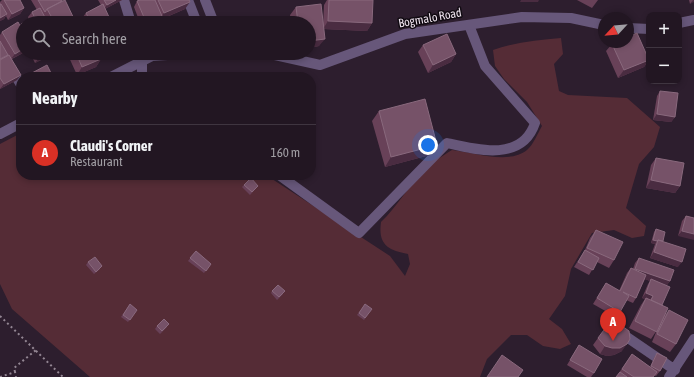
<!DOCTYPE html>
<meta charset="utf-8">
<style>
body{margin:0;font-family:"Asap Condensed",sans-serif;background:#2a1f2a;color:#f1f3f6}
.controls{position:absolute;right:12px;top:12px;display:grid;overflow:hidden;border-radius:8px;box-shadow:0 2px 6px #0003}
.controls button{width:36px;height:36px;display:grid;place-items:center;padding:0;border:0;border-bottom:1px solid #3f3540;background:#221622;color:#f1f3f6;font:20px sans-serif}
.compass{position:absolute;left:598px;top:12px;width:36px;height:36px;border-radius:50%;background:#221622;box-shadow:0 2px 6px #0003;rotate:244deg}
.you{position:absolute;left:428px;top:145px;width:14px;height:14px;margin:-10px;border:3px solid #fff;border-radius:50%;background:#1a73e8;box-shadow:0 0 0 6px #1a73e833}
.badge{display:grid;place-items:center;width:26px;height:26px;border-radius:50%;background:#d93025;color:#fff;font-size:13px;font-weight:700}
.pin{position:absolute;translate:-50% -33px;filter:drop-shadow(0 1px 2px #0008)}
.pin::after{content:'';position:absolute;top:21px;width:14px;height:12px;background:inherit;clip-path:polygon(0 0,100% 0,50% 100%)}
.list{margin:0;padding:0;list-style:none}
h2{display:flex;justify-content:space-between;align-items:center;height:52px;margin:0;padding:0 16px;font-size:17px}
h2 small{font-size:13px;font-weight:400;color:#a29fa5}
.list li{display:grid;grid-template-columns:26px 1fr auto;gap:12px;align-items:center;box-sizing:border-box;height:56px;padding:0 16px;border-top:1px solid #3f3540}
.list b{display:block;font-size:15px;white-space:nowrap}
.list p{margin:0;font-size:13px;white-space:nowrap;color:#a29fa5}
.list em{font-size:13px;font-style:normal;color:#a29fa5}
.icon{flex:none;width:22px;height:22px;fill:none;stroke:currentColor;stroke-width:2;stroke-linecap:round;stroke-linejoin:round}
.map{position:relative;flex:none;width:694px;height:377px;overflow:hidden}
.search{position:absolute;background:#221622;box-shadow:0 2px 6px #0003;left:16px;top:16px;width:300px;height:44px;display:flex;align-items:center;gap:10px;box-sizing:border-box;padding:0 14px;border-radius:22px;color:#a29fa5;font-size:15px}
.panel{position:absolute;background:#221622;box-shadow:0 2px 6px #0003;left:16px;top:72px;width:300px;height:108px;border-radius:16px}
.map>svg:first-child{display:block}
</style>
<div class="map">
<svg width="694" height="377" viewBox="0 0 694 377">
<rect width="100%" height="100%" fill="#2d1e2e"/>
<path fill="#552c36" d="M561,38L563,54L554,64L559,91L568,95L627,98L660,127L654,147L639,164L626,208L646,226L644,236L632,238L614,230L592,233L571,269L565,296L549,319L562,329L571,344L560,349L543,346L527,335H511L487,359L480,377H90L12,309L0,284V144L21,133V175H266L390,256L405,276L410,264L408,254C387,250 378,244 381,222C397,207 407,188 422,172C430,163 441,157 452,150C472,152 509,165 527,150C533,145 538,133 542,126L527,102L504,79L495,66L493,50C515,42 538,40 561,38Z"/>
<g fill="none" stroke-linecap="round" stroke-linejoin="round">
<path stroke="#938693" stroke-width="2" stroke-dasharray="2 3" stroke-linecap="butt" d="M0,316L63,377
M15,372L14,368L36,350
M0,377L15,372L16,377"/>
<path stroke="#67577a" stroke-width="10" d="M124,0L131,23
M188,0L197,23
M205,0L214,23
M0,50L21,85
M140,53L142,61V77
M279,175L359,233L447,143C477,150 522,162 535,123L485,66L469,25
M618,331L675,370
M669,377L694,339"/>
<path stroke="#67577a" stroke-width="10" d="M679,23L694,20
M628,28L649,29
M266,53L320,65L405,34L522,17L571,18L604,25
M111,77L152,56L198,53
M0,134L21,123"/>
</g>
<path fill="#684158" d="M2,0H20L24,8L20,14L8,20L6,16L4,19L0,21V2Z
M31,0H62L61,2L76,23H23V53L12,59L17,80L0,89V41L6,56L8,55L0,41V35L2,32L20,25L21,24L29,20L28,17L32,12L37,10Z
M98,0H122L105,9V22L104,23H85L82,18L86,13L101,5Z
M140,0H189L185,9L153,23H140L134,7L137,1Z
M327,0H329L372,23L367,31L324,29L319,46L309,48V23H291L290,15L296,7L323,25L324,5Z
M577,0H598L592,8Z
M689,0H694L690,4Z
M612,44L649,60L644,67L618,78L606,51Z
M423,45L456,54L451,62L428,73L418,52Z
M30,53H55L35,63Z
M67,53H98L101,59L96,67L77,75Z
M30,74L53,77H28Z
M660,91L675,117L671,122L653,120L657,96Z
M379,111L437,145L430,155L385,167L372,121Z
M656,158L680,186L675,193L646,188L651,165Z
M244,185L258,186L250,195L242,187Z
M686,216L694,218L678,236L682,221Z
M656,229L663,241L678,267L650,258L655,244L651,243L654,232Z
M596,230L614,260L609,268L597,262L589,275L574,267L585,250L590,238Z
M196,251L211,264L204,273L188,261Z
M639,258L670,281L667,285L662,305L664,316L669,310L676,344L670,352L652,342L657,330L651,339L629,328L641,305L645,299L642,298L648,284L650,281L645,279L636,298L633,303L626,300L616,317L593,304L606,283L619,291L627,273L631,268L633,269L635,263Z
M88,262L100,269L94,274L86,265Z
M272,291L283,294L277,300L271,293Z
M130,304L137,310L128,322L121,317Z
M365,304L372,309L364,320L357,315Z
M157,326L167,327L160,334L155,329Z
M598,338L622,351L614,355L607,356L600,354L593,345Z
M579,345L594,373L591,377H587L567,365Z
M657,353L660,371L656,376L654,375L653,377H616L632,354L650,367L654,358Z"/>
<path fill="#4a2c41" d="M116,0H122L103,10L107,5Z
M521,0H539L538,2H520Z
M693,0H694V2L690,4Z
M190,2L185,9L159,20L164,13Z
M24,8L20,14L8,20L12,14Z
M7,14L4,19L0,21V18Z
M162,16L158,21L153,23H145L146,22Z
M109,17L105,22L97,23Z
M328,21L372,23L367,31L323,29Z
M325,39L319,46L309,48V41Z
M23,49V53L11,59L15,54Z
M49,53H55L35,63L39,58Z
M456,54L451,62L428,73L433,65Z
M101,59L96,67L77,75L82,67Z
M649,60L644,67L618,78L624,70Z
M21,75L17,80L0,89L4,84Z
M657,114L675,117L671,122L653,120Z
M437,145L430,155L385,167L391,157Z
M651,180L680,186L675,193L646,188Z
M682,231L694,234V240L678,236Z
M653,240L657,241L655,244L651,243Z
M654,252L682,262L678,267L650,258Z
M635,269L670,281L666,286L651,279L650,281L631,274Z
M646,293L653,296L649,301L642,298Z
M627,344L622,351L614,355L607,356L600,354L605,346Z"/>
<path fill="#765268" stroke="#89697d" d="M4,0H20L24,8L12,14Z
M38,0H62V1L47,9L45,12Z
M65,0L76,23H55L47,9Z
M104,0H116L107,5Z
M140,0H155L162,16L146,22L137,1Z
M158,0H189L190,2L164,13Z
M329,0H373L372,23L328,21Z
M0,4H1L7,14L0,18Z
M103,4L109,17L97,23H91L86,13Z
M321,4L325,39L309,41V23H298L296,7Z
M40,8L48,23H37L32,12Z
M32,18L35,23H23V28L21,24Z
M18,22L23,31V49L15,54L2,32Z
M637,33L649,60L624,70L612,44L616,42H628V37Z
M447,34L456,54L433,65L423,45Z
M0,41L8,55L0,59Z
M36,53H49L39,58Z
M76,53H98L101,59L82,67Z
M9,55L21,75L4,84L0,78V60Z
M47,65L53,77H32L30,74Z
M660,91L678,93L675,117L657,114Z
M425,99L437,145L391,157L379,111Z
M656,158L684,163L680,186L651,180Z
M251,178L258,186L252,192L244,185Z
M686,216L694,218V234L682,231Z
M656,229L665,232L663,241L658,240L657,241L653,240Z
M596,230L623,242L614,260L587,248Z
M658,240L686,249L682,262L654,252Z
M585,250L599,258L593,270L578,262Z
M196,251L211,264L206,271L190,258Z
M95,257L102,266L96,272L88,262Z
M639,258L674,270L670,281L635,269Z
M631,268L646,275L636,298L623,292L629,296L620,312L597,298L606,283L620,291Z
M651,279L670,287L662,305L651,300L653,296L646,293Z
M278,285L285,291L279,297L272,291Z
M646,298L668,308L657,332L635,321Z
M130,304L137,310L130,320L123,315Z
M365,304L372,309L365,318L359,313Z
M669,310L688,320L676,344L657,334Z
M164,319L169,324L162,331L157,326Z
M612,319L629,331L630,339L627,344L620,348H612L605,346L598,338Z
M579,345L602,359L594,373L570,360Z
M657,353L667,358L660,371L651,366Z
M632,354L657,372L653,377H634L622,369Z
M502,355L523,370L518,377H487Z
M620,372L627,377H616Z"/>
<g text-anchor="middle" stroke-width="3" stroke-linejoin="round" paint-order="stroke">
<g font-size="12" fill="#ede2ed" stroke="#110b12">
<text transform="translate(430 18) rotate(-10)" y="4">Bogmalo Road</text>
</g>
</g>
</svg>
<div class="controls">
<button>+</button>
<button>−</button>
</div>
<svg class="compass" viewBox="-18 -18 36 36"><path d="M0-13l5 13h-10z" fill="#e53935"/><path d="M0 13l5-13h-10z" fill="#a29fa5"/></svg>
<div class="you"></div>
<div class="pin badge" style="left:613px;top:341px">A</div>
<div class="search"><svg class="icon" aria-label="search" viewBox="0 0 24 24"><circle cx="10" cy="10" r="6"/><path d="M15 15l6 6"/></svg>Search here</div>
<section class="panel">
<h2>Nearby<small></small></h2>
<ul class="list">
<li><span class="badge">A</span><div><b>Claudi's Corner</b><p>Restaurant</p></div><em>160 m</em></li>
</ul>
</section>
</div>
